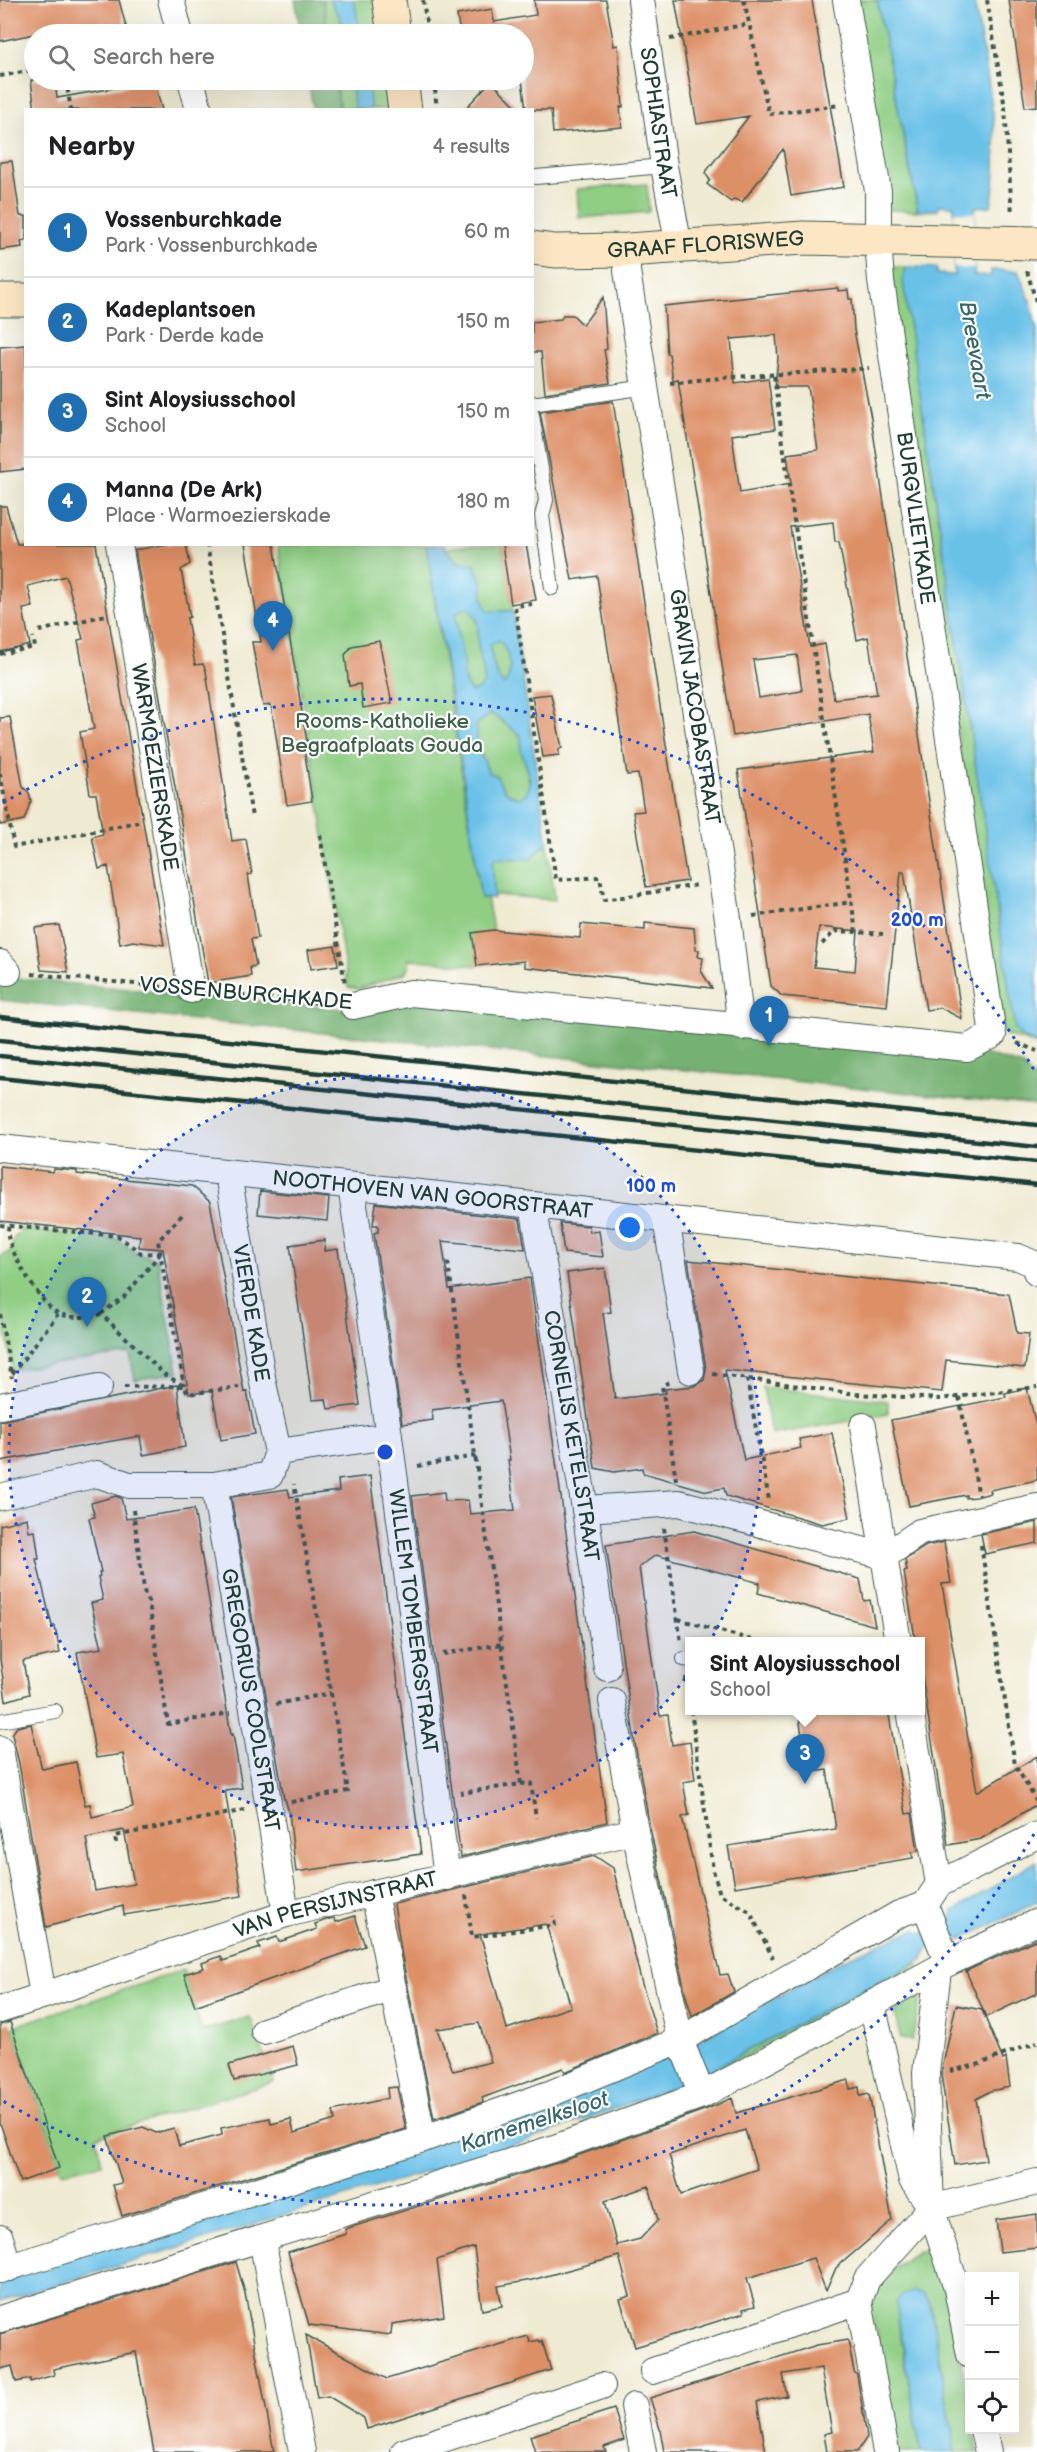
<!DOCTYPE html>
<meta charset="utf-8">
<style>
body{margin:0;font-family:"Balsamiq Sans",sans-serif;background:#f2f2f2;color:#202124}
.controls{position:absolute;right:18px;bottom:18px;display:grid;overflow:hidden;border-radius:0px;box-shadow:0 6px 24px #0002}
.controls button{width:54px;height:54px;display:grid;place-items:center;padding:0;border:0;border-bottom:2px solid #e0e0e0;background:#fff;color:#202124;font:30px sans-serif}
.you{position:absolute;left:630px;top:1228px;width:21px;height:21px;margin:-15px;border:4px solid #fff;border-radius:50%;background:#1a73e8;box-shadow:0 0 0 9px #1a73e833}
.badge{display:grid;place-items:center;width:39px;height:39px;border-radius:50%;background:#1f6fb2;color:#fff;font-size:20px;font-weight:700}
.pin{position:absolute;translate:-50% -50px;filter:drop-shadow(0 2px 3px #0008)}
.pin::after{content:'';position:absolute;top:32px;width:21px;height:18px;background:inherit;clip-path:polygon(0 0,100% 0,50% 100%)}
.popup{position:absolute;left:685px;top:1637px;width:240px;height:78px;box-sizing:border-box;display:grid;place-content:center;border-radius:0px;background:#fff;filter:drop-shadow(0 2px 4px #0005);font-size:20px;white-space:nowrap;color:#757577}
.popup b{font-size:22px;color:#202124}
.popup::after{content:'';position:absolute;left:50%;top:100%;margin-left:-12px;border:12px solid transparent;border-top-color:#fff}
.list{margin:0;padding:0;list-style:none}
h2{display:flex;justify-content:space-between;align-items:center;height:78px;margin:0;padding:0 24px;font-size:26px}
h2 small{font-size:20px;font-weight:400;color:#757577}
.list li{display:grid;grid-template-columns:39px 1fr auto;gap:18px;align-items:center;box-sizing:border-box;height:90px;padding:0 24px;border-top:2px solid #e0e0e0}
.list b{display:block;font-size:22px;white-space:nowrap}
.list p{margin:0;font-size:20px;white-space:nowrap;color:#757577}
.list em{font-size:20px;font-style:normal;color:#757577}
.icon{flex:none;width:33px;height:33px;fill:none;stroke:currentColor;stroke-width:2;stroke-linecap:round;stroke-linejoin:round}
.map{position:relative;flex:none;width:1037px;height:2452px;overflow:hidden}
.search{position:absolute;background:#fff;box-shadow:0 6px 24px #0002;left:24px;top:24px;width:510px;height:66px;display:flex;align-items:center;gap:15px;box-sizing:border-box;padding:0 21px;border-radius:33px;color:#757577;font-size:22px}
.panel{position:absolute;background:#fff;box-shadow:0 6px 24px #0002;left:24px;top:108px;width:510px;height:438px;border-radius:0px}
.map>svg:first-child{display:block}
</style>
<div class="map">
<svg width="1037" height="2452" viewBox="0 0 1037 2452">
<rect width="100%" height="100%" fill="#fff"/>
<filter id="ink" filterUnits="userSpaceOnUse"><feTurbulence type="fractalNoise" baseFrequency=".0167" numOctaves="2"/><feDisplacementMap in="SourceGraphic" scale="12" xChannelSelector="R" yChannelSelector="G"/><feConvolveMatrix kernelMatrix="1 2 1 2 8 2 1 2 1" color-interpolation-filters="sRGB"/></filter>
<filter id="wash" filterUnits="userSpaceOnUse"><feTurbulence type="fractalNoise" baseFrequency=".008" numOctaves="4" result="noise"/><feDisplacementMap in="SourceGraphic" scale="24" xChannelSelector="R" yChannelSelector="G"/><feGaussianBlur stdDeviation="1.35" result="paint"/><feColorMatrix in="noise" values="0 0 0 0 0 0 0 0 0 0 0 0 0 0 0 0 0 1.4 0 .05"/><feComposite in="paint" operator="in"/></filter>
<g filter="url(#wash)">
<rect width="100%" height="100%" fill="#efead2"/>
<path fill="#90ce84" stroke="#58865c" stroke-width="1.5" d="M323,0H330L340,17L343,34H329Z
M354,0H375L379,34H360Z
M853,0H877L918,211L889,210Z
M335,80H350L355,109H340Z
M367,80H384L388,109H371Z
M647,184L649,212L579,218L577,189Z
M888,267H906L903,281L1015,1029L1022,1038L1037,1045L1006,1035L1002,1031Z
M278,545H426L481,898H487L493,930L478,966L409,959V967L405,973L358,989L348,987Z
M467,545H502L513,611L488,612L483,599L482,590L446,549Z
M465,606C481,613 478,631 478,645C479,659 488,674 482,687L473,692C468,689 466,686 465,681C463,674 464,668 463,661C461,645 456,630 456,614Z
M499,640C508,649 516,676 503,685L496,673L490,648L491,644Z
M489,714L494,715L521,736L530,788L525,796L519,798C506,793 502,789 497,777L488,772L485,762L478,751L476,725Z
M543,846H548L555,900L494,895L493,861L496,858L531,859Z
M22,1229L116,1239L138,1254L157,1259L178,1372L135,1380L130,1353L13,1370L0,1300V1256L10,1252L15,1237Z
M763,1387L888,1401V1414L771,1435Z
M917,1962L919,1966L712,2074L709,2071L867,1987Z
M183,1970L202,2031L250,2017L274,2082L96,2137L102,2164L62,2172L12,2027Z
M917,1998L920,2000L912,2040L901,2039L894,2011Z
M918,2251H933L945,2275L969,2405L970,2430H974L978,2452H956L930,2303L898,2321L921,2452H896L872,2309C873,2283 897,2264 918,2251Z"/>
<path fill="#74b172" stroke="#4a7753" stroke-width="1.5" d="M295,0H323L329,34H301Z
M308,80H335L340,109H313Z
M0,974L2,977L375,1012L407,1000L981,1053L1023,1066L1037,1082V1106L0,1000Z"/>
<path fill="#6ac1e8" stroke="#447f8e" stroke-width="1.5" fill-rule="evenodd" d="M330,0H354L360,34H343L340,17Z
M877,0H974C985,67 1004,139 991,206L975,207L974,275L991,276V270L1018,271L1030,300L1037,330V1044L1022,1038L1015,1029L903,281L906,267L937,268V274L954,275V206L938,205V210L918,211Z
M350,80H367L371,109H355Z
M426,545H446V549L459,563L474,564L483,584V599L488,611H513L548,846H543L531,859L496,858L493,861L494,898H481L455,720ZM465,607C481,613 478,631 478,645C479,659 488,674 482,687L473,692C468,689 466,686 465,681C463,674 464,668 463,661C461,645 456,630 456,614ZM499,640C509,650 515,676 503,685L496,673L490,648L491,644ZM489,714L494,715L521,736C522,741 520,747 521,751C525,765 540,789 519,798C506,794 502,789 497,776L488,772L485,762L478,751L476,725Z
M1037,1861V1902L961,1940L953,1939L928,1948L922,1960L867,1987L709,2071L701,2069L695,2043L842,1960L915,1929L922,1934L948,1923L954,1911Z
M673,2054L687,2082L517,2144L0,2302V2280Z
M912,2291L923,2294L930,2303L956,2452H921L896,2303L901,2296Z"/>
<path fill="#efead2" d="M954,212L975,213L974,269L954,268Z"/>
<g id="blocks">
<path fill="#dd8f66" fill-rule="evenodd" d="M0,0H119L128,34H34L0,41Z
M534,0H606L614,46L618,45L623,107H620L622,127L553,133L551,110H526L522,80L524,34H460L457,15L492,9L494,22L536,15Z
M675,0H812L844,187L791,196L783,149L742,202L734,199L731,202L707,184L710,180L705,173L749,116L697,124Z
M1009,0H1037V106L1025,107Z
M31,80H55L57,98L132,85L131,80H154L162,110H35Z
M491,81L520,110H464Z
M12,161L20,216H26V240L21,241L22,247L0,250V162Z
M838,288V291L848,290L849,299H852L854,330L871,418L962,1019L941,1008L926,1010L904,872H901L887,1006L782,996L771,986L738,770L874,752L868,714L733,736L678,379L673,380L669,354H667L664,306ZM776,335L778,358L775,387H808L818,450L787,454L791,484L740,493L732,435L775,429L768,378L735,383L731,339ZM833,522L835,542H839L857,640L868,637L877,694L834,699L825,644L810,647L790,527ZM797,655L802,691L759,698L753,660ZM819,927L858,931L855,971L814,967Z
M603,297L607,349L604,350L610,383L545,393L541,352H532V322L561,319L563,315H573L583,325Z
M26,345V469L0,472V347Z
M613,401L687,881L646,887L633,812L644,811L638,774L627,775L597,576L572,580L540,412Z
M0,506H6L17,544H96L164,945L133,941L120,944L108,866L99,869L92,837L103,834L96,794H90L80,732L94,729L78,640L83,639L66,576L28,586L33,607L23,609L30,645L0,652Z
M168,544H186L190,564L181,570L190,617L187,618L191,643L195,665L203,664L206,671L232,841L246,839L252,874L248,875L258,938L251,939L256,966L250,967L251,976L208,983L135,550Z
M245,544H274L309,754L305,755L312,801L287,805L271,705L263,706L252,642H261Z
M502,544H526L536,600L511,604Z
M379,641L392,703L363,708L360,684L349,686L345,655L352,646Z
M551,694L562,748L559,749V755L543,757L532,696Z
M10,717L23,787L29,793L31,801L24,820L0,825V718Z
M645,923L694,928L696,950H699L698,957L703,958L701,971L712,988L524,967V961L477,966L472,933L493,930L580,938L581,924L645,930Z
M59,925L68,972L41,970L35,928Z
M335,946L338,965L311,969L308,950Z
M0,1166L53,1172L54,1169L77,1171V1174L192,1186L210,1202L244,1392L247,1391L255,1434L221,1440L212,1391L189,1394L163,1249L139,1247L140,1236L0,1221Z
M260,1191L329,1198L327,1221L258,1214Z
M376,1203L520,1219L525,1249L442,1241L449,1289L530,1278L607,1822L461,1857L412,1496L444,1492L445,1501L468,1500L470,1514L515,1510L508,1460H510L501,1401L432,1410L433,1420L402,1424L374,1233L378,1232V1225H373Z
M560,1223L589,1226L590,1232L599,1231L603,1257L564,1253Z
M325,1240L324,1251L338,1249L360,1405L328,1409L326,1399L312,1400L290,1245Z
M688,1260L1009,1294L1017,1333L1029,1334L1025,1368L946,1360L942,1392L725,1370L744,1460L801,1448L799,1439L832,1433L850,1518L822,1524L726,1496L724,1488L707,1491L643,1473L642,1468L614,1472L595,1468L567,1273L605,1268L611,1312L603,1313L615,1399L666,1393L665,1389L694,1386L704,1380L706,1369Z
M177,1385L185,1447L143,1455L140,1436L0,1461V1421Z
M1027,1388L1037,1429V1480L990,1490L991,1493L976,1497L966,1498V1495L909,1506L891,1420L1006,1397L1005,1393Z
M370,1476L421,1854L296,1872L289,1813L285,1799H284L231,1497L288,1489L290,1497L339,1491L338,1480Z
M116,1496L121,1498L126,1519L194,1509L231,1735L233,1734L242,1788L225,1790L242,1896L124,1915L123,1906L46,1927L19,1763L12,1734L17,1727L31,1724L42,1769L76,1762L85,1805L90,1804L92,1817L133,1807L123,1754L96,1758L77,1652L102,1648L91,1603L103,1600L98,1577L100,1576L99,1572H101L89,1518L95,1517L91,1503ZM124,1830L134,1884L95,1891L86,1838Z
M27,1518L29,1532L35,1531L39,1559H36L52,1626H55L60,1653L23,1661L29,1694L6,1701L0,1659V1525Z
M1037,1522V1543L985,1554L981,1534Z
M694,1531L860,1579L864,1601L870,1600L875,1626L758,1593L760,1583L656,1555L639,1567L660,1716L668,1715L672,1745L690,1742L695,1780L683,1782L689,1815L682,1817L720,1975L728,1974L734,1992L692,2016L686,1996L650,1828L635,1743L606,1545Z
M944,1542L951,1583L942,1584L977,1792L1037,1756V1804L981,1839L948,1845L921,1670V1639L915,1638L904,1572L907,1571L905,1560L926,1546Z
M798,1710H888L906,1814L912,1813L918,1851L912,1852L913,1858L735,1887L728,1846L836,1829L827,1770L813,1772L809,1747L803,1742Z
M595,1856L613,1868L642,1984L657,2033L565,2072L563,2068L482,2098L483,2102L434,2119L402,1957L394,1904ZM546,1924L571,2007L507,2029L480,1934ZM479,2023L491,2062L453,2071L437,2029Z
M355,1916L365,1946L195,2006L184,1974L204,1968L202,1963L221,1956L223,1961L260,1948L258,1943L268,1940L277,1937L279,1942L317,1929L315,1924L329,1919L334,1918L336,1922Z
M1037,1939V1993L986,2017L966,1971Z
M956,2005L982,2010L1003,2060L1006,2058L1010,2087L990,2091L976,2099L986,2160L955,2165L941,2074Z
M10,2022L59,2168L20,2182L0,2123V2025Z
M293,2046L298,2065L234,2081L229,2065Z
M849,2080L850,2089L859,2087L860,2096L869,2094L892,2220L836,2268L826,2291L813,2258L747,2278L755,2306L743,2309L744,2313L635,2347L620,2299L630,2296L619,2256L532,2280L498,2286L502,2306L482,2310L474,2247L437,2260L444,2316L392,2324L391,2335L309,2325L288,2252L346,2234L345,2229L557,2163L707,2109L732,2098L736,2113ZM745,2130L757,2169L681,2195L669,2155ZM649,2186L658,2220L640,2239L617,2245V2247L605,2201Z
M397,2087L406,2129L122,2216L113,2185L122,2183L107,2136L143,2127L156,2133L174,2128L179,2146L222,2135L221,2128L270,2118L271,2124L291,2119L294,2133L335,2120L333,2111L388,2098L387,2088Z
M1037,2214V2248L1000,2252L996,2220Z
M236,2262L245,2293L274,2452H154L136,2352L53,2369L54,2375L30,2382V2379L16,2382L12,2366L0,2369V2334Z
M306,2335L387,2379L528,2336L530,2342L539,2340L540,2342L542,2341L551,2370L367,2429L364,2418L328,2396L317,2398Z
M848,2340L854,2372L857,2375L867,2437L857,2452H827L824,2434L832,2432L821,2368L783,2374L787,2396L757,2402L766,2452H664L660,2429L650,2398L817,2345Z
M614,2409L624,2440L604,2447L606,2452H535L530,2436Z"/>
</g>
</g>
<g filter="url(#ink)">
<use href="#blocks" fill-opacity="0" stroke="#3e574c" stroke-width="1.5"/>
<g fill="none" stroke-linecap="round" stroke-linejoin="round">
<g stroke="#3e574c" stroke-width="16">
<path id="lane" d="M536,177L664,166
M532,404L646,387
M532,415L546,500L542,516L552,588
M684,1659L690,1660
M0,1721L55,1711"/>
</g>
<g stroke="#3e574c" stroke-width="28">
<g id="street">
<path d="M171,0L180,34"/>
<path id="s1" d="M641,0L664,166L679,247"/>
<path d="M191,80L199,110"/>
<path id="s2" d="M627,250V271L728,919L741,1027"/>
<path id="s3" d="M119,544L191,990"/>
<path d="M0,963L8,972"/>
<path d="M353,1006L411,993L967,1048L993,1035L881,281L878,240V191L846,0"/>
<path id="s4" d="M0,1148L1018,1257L1032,1263L1037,1273"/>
<path id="s5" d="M228,1174L263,1383L278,1452"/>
<path id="s6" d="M351,1186L389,1436L447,1877"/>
<path id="s7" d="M533,1205L585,1509L607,1668"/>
<path d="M666,1219L691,1371"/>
<path d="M0,1406L99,1387"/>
<path d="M863,1426L898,1642"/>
<path id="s8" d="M214,1485L253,1709L286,1914"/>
<path d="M0,1497L97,1474L129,1485H214L270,1475L278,1452L389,1436"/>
<path d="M585,1509L679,1503L885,1556L920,1532L1037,1507"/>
<path d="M612,1701L635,1831L680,2040L702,2095"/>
<path d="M910,1710L939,1884"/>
<path d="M0,1749L43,1995"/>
<path d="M374,1893L423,2139"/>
<path d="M925,1905L948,1963"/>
<path d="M938,1970L926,2073L931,2208L957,2289L970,2355"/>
<path d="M872,2004L912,2180L931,2207"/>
<path id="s9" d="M0,2010L286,1914L635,1831"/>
<path d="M264,2031L393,1988"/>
<path d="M931,2208L1037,2182"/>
<path d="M0,2238L9,2268"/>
<path d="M262,2239L302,2452"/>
<path d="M0,2270L423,2139L552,2093L680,2040L899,1914L925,1905L939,1884L1037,1835"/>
<path d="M0,2319L552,2149L702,2095L948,1963L1037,1922"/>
<path d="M653,2371L859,2301"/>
<path d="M634,2406L643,2452"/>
<path d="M983,2430L988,2452"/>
<path d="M404,2452L602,2386"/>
<path d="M886,2452L859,2301L867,2279L931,2208"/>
</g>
</g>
<g stroke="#3e574c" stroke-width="35">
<g id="secondary">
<path d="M389,0L394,34"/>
<path d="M401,80L405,110"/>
<path id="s10" d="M532,248L555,251L627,250L803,238L1037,243"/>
<path d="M0,300H26"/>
</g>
</g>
<path stroke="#3e574c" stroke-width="4" stroke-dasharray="4.5 4.5" stroke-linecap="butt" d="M423,0L428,34
M744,0L769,114L840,105
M987,0L1005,108L1012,214
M670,39L749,24
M0,76L34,70
M66,80L71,110
M434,80L437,110
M1027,271L1037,305
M774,376L787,473L856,932L883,934
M670,383C736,375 803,374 869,368
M207,544L252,817
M532,604L515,606L556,880L600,877L604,900L697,885
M39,631L106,615
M0,654L35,647L33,637
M0,773L14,847L138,822
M320,835L345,983
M753,916L852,902
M822,944L835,931L856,932
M32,974L165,987
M214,992L329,1004
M1017,1043L1037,1051
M182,1215L158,1241L184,1385
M0,1225L118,1236L141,1253L161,1254
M9,1226C8,1229 7,1232 8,1235C9,1251 44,1310 60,1314C74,1319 87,1317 101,1314L164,1374L184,1386
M448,1262L521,1784L461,1793
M0,1314L12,1378
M101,1314L124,1297L160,1254
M12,1374L58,1314
M713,1374L856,1394L940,1399L1037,1387
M747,1379L769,1500
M669,1382L662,1386L676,1480
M124,1387L184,1386L188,1394L239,1387
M959,1397L979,1496
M418,1466L476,1456
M133,1510L145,1596L149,1603L168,1724L230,1713
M664,1528L681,1642
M981,1545L1015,1765L1037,1802
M678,1619L759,1642
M443,1654L502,1644
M686,1677L690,1700
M276,1704L331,1693
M691,1710L713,1870L720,1894L750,1912L773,1958
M521,1784L531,1783L536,1818
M291,1802L348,1791L294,1484
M116,1843L115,1836L245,1810
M466,1895L472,1937L555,1925L553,1916
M950,2071L977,2065L1037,2042"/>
<use href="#lane" stroke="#fff" stroke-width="14"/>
<use href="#street" stroke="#fff" stroke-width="26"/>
<use href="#secondary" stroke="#fce6c4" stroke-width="33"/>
<path stroke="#1f3d34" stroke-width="4.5" d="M0,1017L1037,1125
M0,1040L1037,1147
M0,1056L1037,1162
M0,1078L1037,1185"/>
</g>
</g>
<circle cx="385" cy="1452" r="376" fill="#1d4ed8" fill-opacity=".12"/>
<g fill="none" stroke="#1d4ed8" stroke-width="3" stroke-dasharray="3 6">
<circle cx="385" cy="1452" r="376"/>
<path d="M1034 1834A753 753 0 0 1 3 2101M3 803A753 753 0 0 1 1034 1070"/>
</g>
<g text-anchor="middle" stroke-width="4.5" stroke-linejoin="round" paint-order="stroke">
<g font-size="21" fill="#1f3d34" stroke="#fff">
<text dy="7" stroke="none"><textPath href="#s1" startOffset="124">SOPHIASTRAAT</textPath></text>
<text dy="7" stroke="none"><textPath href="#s10" startOffset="174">GRAAF FLORISWEG</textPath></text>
<text transform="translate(916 518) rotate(82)" y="7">BURGVLIETKADE</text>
<text dy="7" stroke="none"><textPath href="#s2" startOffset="462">GRAVIN JACOBASTRAAT</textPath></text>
<text dy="7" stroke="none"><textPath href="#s3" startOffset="226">WARMOEZIERSKADE</textPath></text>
<text transform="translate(246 993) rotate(5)" y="7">VOSSENBURCHKADE</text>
<text dy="7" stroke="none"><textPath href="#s4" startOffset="435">NOOTHOVEN VAN GOORSTRAAT</textPath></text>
<text dy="7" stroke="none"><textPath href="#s5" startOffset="141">VIERDE KADE</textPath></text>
<text dy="7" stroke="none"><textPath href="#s7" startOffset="234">CORNELIS KETELSTRAAT</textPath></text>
<text dy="7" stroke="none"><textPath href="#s6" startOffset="440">WILLEM TOMBERGSTRAAT</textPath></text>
<text dy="7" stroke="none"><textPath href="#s8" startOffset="218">GREGORIUS COOLSTRAAT</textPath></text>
<text dy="7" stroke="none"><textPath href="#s9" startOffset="352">VAN PERSIJNSTRAAT</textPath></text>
</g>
<g font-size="21" fill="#3b6148" stroke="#fff">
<text x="382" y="728">Rooms-Katholieke<tspan x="382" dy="24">Begraafplaats Gouda</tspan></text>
</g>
<g font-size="22" font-style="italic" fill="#36656a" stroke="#fff">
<text transform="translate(976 350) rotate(80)" y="8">Breevaart</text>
<text transform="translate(534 2121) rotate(-18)" y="8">Karnemelksloot</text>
</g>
</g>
<circle cx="385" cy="1452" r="9" fill="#1d4ed8" stroke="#fff" stroke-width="3"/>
<g font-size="18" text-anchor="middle" font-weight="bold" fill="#1d4ed8" stroke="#fff" stroke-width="4.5" stroke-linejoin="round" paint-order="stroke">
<text x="917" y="926">200 m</text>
<text x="651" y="1192">100 m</text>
</g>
</svg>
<div class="controls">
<button>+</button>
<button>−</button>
<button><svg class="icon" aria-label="locate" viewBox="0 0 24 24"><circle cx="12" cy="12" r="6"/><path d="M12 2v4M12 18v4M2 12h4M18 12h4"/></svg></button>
</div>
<div class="you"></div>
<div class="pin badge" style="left:769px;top:1046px">1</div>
<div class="pin badge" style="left:87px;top:1327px">2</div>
<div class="pin badge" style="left:805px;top:1784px">3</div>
<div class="popup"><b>Sint Aloysiusschool</b>School</div>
<div class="pin badge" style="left:273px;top:651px">4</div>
<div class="search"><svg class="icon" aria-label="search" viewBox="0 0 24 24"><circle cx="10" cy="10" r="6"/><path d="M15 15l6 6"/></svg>Search here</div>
<section class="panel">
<h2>Nearby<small>4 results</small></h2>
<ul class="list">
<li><span class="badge">1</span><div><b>Vossenburchkade</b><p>Park · Vossenburchkade</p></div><em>60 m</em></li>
<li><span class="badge">2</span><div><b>Kadeplantsoen</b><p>Park · Derde kade</p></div><em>150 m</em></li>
<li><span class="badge">3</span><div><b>Sint Aloysiusschool</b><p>School</p></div><em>150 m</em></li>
<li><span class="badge">4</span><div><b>Manna (De Ark)</b><p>Place · Warmoezierskade</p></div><em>180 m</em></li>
</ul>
</section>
</div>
